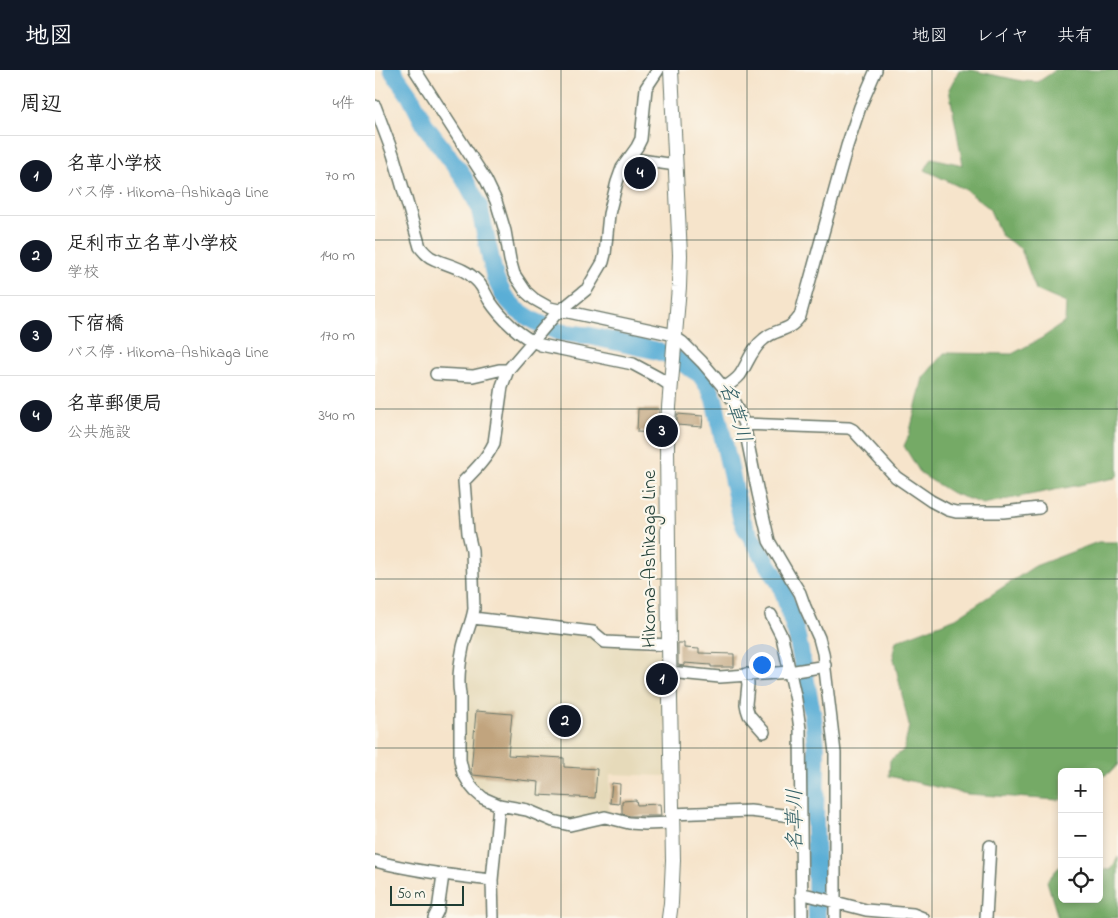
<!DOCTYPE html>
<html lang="ja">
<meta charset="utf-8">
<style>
body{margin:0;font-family:"Indie Flower","Klee One",sans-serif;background:#f6f6f6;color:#222}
.controls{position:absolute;right:15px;bottom:15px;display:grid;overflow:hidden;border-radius:8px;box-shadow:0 2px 8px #0003}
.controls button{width:45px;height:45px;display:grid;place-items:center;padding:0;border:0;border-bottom:1px solid #e0e0e0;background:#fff;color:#222;font:25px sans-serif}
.scale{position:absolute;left:15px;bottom:12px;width:74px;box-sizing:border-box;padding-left:5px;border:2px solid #1f3d34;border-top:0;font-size:14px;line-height:18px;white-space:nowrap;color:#1f3d34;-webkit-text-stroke:4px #fbf7ec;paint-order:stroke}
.you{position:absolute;left:386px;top:594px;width:18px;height:18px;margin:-12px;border:4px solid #fff;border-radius:50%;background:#1a73e8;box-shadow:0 0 0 8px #1a73e833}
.badge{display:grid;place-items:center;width:32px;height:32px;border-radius:50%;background:#111827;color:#fff;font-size:16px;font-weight:700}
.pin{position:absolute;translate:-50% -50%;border:2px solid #fff;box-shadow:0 1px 5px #0006}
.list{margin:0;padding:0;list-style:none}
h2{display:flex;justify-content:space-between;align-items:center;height:65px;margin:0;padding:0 20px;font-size:21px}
h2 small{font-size:16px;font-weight:400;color:#767676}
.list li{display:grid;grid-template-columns:32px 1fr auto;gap:15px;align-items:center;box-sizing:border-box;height:80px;padding:0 20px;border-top:1px solid #e0e0e0}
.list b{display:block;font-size:19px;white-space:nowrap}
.list p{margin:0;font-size:16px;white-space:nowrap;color:#767676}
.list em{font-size:16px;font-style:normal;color:#767676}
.icon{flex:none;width:28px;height:28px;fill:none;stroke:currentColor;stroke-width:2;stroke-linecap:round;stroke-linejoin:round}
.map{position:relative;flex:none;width:743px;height:848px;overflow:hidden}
header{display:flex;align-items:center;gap:30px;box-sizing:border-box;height:70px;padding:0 25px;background:#111827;color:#fff}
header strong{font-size:24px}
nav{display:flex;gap:28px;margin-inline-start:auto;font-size:18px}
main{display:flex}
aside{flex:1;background:#fff}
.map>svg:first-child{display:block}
</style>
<header>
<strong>地図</strong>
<nav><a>地図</a><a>レイヤ</a><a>共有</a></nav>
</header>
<main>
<aside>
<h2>周辺<small>4件</small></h2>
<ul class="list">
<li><span class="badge">1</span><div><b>名草小学校</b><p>バス停 · Hikoma-Ashikaga Line</p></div><em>70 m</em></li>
<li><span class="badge">2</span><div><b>足利市立名草小学校</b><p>学校</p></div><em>140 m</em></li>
<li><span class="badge">3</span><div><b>下宿橋</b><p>バス停 · Hikoma-Ashikaga Line</p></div><em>170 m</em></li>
<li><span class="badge">4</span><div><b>名草郵便局</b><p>公共施設</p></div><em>340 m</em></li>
</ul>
</aside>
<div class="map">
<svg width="743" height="848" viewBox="0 0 743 848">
<rect width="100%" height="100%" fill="#fbf7ec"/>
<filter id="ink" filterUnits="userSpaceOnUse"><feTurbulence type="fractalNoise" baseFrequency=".02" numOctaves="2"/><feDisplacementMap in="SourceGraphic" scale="10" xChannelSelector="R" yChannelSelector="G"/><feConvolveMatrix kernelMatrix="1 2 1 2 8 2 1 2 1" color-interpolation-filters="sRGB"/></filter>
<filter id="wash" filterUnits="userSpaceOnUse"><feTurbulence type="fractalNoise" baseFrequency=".0096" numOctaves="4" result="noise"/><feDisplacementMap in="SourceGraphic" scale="20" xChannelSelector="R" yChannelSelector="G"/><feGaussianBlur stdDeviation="1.12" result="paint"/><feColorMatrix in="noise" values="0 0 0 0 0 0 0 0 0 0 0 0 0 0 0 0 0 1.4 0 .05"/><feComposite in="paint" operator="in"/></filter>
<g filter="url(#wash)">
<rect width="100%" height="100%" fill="#f6e4cb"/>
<path fill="#e6daba" d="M106,554L216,566L285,580L289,583L291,706L235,704L234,741L195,751L122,731L110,725L97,713L89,690V611L94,577L98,559Z"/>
<path fill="#75aa66" stroke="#4a744d" d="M584,0H596L647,11L663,12L678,2L679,0H743V405L740,408L608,434L577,423L546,404L529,376L534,365L548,308L569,283L637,284L667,268L690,252L691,233L661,220L646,179L626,165L614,138L591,120L550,100L557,88L588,95L574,19Z
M723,472H743V694L736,702L724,708V702H687V729L684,730L592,724L514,706L515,690L529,680L534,656L518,584L521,571L581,548L660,496Z
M743,787V848H683L672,811L684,797H687V829H724V799L736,800Z"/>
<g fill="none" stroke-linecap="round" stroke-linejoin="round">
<path stroke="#5aaed6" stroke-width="18" d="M17,0L35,26L51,57L86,103L104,136L120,208L129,226L142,240L159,251L184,262L215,266L279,280L294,285L325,304L335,319L339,329L366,447L370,457L406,515L422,566L438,647L441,677L440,753L442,848"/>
</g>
<g id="blocks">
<path fill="#c1a47e" d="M257,96L275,99L273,112L254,109L256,99Z
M263,339H284L283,363L262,362Z
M302,344L328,346L327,357L302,355Z
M303,573H309V578L324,579V583L359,584V597H336V595L309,593V596L303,595Z
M101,641L137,644L133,685L189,688V697L222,699L220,728L163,725L164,712L98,705L96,702Z
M237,713L245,714L244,734L235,733Z
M261,730L262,735L285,734L286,746H255L247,744V731Z"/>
</g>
</g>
<g filter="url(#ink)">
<use href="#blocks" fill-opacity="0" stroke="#6a7769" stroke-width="1"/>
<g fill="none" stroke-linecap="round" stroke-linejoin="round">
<g stroke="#6a7769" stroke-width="14">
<path id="minor" d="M40,0L111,110L121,131L130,161L135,190L139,204L151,222L159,229L175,238L295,264L307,272L327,292L349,318L359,332L369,354L383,423L394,471L415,507L425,523L430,537L444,568L448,583L460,683V848
M283,0L271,18L266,69L262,77L247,98L242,112L234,144L230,184L228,192L212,219L180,245L133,300L127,316L119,373C112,388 100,400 89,411L93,463L97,480L99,539C97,552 91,564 88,577C85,592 82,609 85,624V690L88,703L95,715L100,721L108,728L124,735L152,740L178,751L195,755L230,747L254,753L270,754L297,753
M0,36L18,84L45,177C49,182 53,187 59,189C74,196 90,198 101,210C107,215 110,223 114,230C126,248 145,267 166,275L258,294L284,308L296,316
M255,87L258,89L301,95
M61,304L98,306L124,300H133
M349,318C355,314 361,310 365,305C373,293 377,278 389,269C401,258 414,263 425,246L472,76L485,37L501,0
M369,354L474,358L478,360L489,372L521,407L556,431L573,440L581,442H628L664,438
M396,545L407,567L421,630L425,659L427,848
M98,548L218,562L230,572L294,575
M294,602L345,607L414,602L445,597L450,595
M371,604L373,614L371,634L372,639L374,645L389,662
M296,744L375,741L425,747
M0,791C38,801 78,806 117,810
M426,825H433L491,840L538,844L548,848
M59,848L63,840L68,805
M118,848L117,810L124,735
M611,848L615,776"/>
</g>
<g stroke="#6a7769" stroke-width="16">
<path id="major" d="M294,848L296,833L298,790L294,575L292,376L294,337L304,217L305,185L296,0"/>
</g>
<use href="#minor" stroke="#fff" stroke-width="11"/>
<use href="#major" stroke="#fff" stroke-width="14"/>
</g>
</g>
<path fill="none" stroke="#1f3d34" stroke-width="1" stroke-opacity="0.55" d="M186,0V848M372,0V848M557,0V848M0,170H743M0,339H743M0,509H743M0,678H743"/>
<g text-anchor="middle" stroke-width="4.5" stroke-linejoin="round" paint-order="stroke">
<g font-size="20" fill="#1f3d34" stroke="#fbf7ec">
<text transform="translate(273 489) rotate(-90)" y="7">Hikoma-Ashikaga Line</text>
</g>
<g font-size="21" font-style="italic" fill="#315f65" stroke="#fbf7ec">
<text transform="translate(361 342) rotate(73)" y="7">名草川</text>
<text transform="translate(419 750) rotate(-90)" y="7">名草川</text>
</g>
</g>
</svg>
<div class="controls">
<button>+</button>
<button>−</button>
<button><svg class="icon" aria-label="locate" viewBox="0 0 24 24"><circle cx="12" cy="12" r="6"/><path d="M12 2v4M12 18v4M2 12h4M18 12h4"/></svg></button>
</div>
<div class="scale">50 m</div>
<div class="you"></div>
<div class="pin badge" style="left:287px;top:609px">1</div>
<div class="pin badge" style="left:190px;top:651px">2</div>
<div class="pin badge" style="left:287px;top:361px">3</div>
<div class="pin badge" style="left:265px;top:103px">4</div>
</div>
</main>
